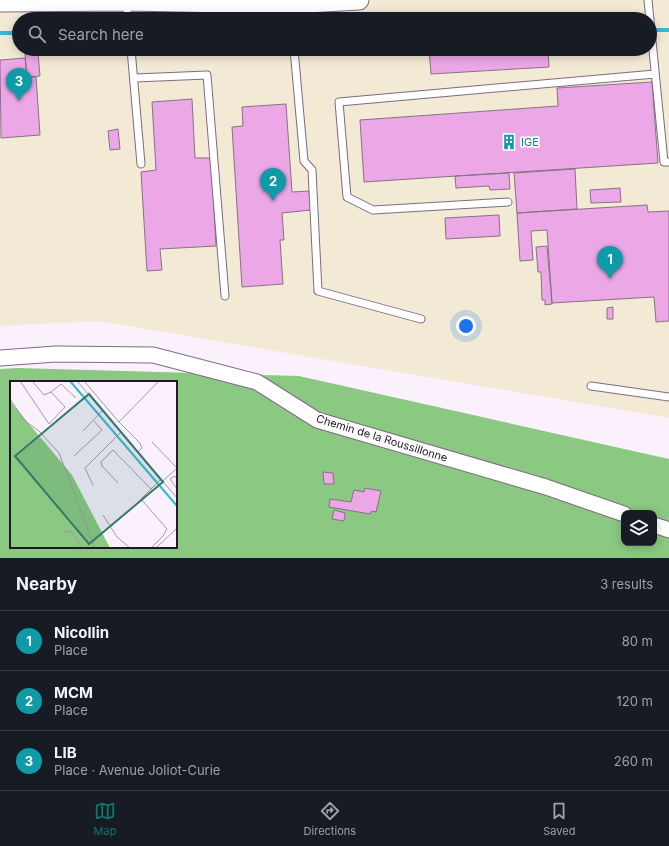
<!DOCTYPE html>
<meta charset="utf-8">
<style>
body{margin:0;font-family:Inter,sans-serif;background:#20242c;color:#f1f3f6}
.controls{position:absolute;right:12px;bottom:12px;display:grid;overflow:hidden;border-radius:8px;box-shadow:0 2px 10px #0003}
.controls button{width:36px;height:36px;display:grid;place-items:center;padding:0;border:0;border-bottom:1px solid #363941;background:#171b24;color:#f1f3f6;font:20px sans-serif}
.you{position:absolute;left:466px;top:326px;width:14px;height:14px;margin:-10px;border:3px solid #fff;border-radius:50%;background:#1a73e8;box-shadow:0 0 0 6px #1a73e833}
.badge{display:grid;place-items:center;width:26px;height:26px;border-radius:50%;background:#0f766e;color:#fff;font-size:13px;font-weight:700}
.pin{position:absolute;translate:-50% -33px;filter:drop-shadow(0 1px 2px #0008)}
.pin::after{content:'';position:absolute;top:21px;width:14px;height:12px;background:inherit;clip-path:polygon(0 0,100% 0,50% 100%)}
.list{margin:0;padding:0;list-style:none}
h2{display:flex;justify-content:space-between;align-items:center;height:52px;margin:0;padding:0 16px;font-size:17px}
h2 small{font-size:13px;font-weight:400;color:#9ea1a6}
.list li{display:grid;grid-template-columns:26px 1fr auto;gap:12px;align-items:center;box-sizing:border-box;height:60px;padding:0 16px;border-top:1px solid #363941}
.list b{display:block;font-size:15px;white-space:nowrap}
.list p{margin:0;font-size:13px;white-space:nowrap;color:#9ea1a6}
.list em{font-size:13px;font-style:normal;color:#9ea1a6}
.icon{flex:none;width:22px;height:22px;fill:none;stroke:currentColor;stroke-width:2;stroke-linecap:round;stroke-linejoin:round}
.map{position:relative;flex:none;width:669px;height:558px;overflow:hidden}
.search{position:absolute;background:#171b24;box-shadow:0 2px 10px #0003;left:12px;right:12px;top:12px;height:44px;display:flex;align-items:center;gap:10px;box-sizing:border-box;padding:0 14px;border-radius:22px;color:#9ea1a6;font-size:15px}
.sheet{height:232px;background:#171b24}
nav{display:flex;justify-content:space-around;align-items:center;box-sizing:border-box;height:56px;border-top:1px solid #363941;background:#171b24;font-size:11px;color:#9ea1a6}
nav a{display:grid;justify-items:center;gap:2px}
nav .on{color:#0f766e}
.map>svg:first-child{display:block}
</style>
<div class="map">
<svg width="669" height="558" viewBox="0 0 669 558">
<rect width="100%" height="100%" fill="#faf1fd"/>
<path fill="#f3ead5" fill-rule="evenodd" d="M0,0H669V418L99,321L0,326ZM19,19H650V49H19Z"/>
<path fill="#8bc881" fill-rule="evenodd" d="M18,368L299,376L669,459V558H0V369ZM11,382H176V547H11ZM624,513H654V543H624Z"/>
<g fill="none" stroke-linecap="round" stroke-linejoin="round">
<path stroke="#34b9d4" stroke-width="4" d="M650,30H669
M0,33H19"/>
</g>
<path fill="#eca7e7" stroke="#897086" d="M429,49H548L549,67L431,74Z
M25,53H38L40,76L27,77Z
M25,58L27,77H36L40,135L1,138L0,60Z
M652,82L658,163L364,182L360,120L558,106L557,88Z
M192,99L195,158H211L216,246L160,249L162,270L147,271L141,172L156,170L152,102Z
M286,104L292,192L309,191L311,210L282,213L284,240H280L283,284L242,287L232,127L243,126L242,107Z
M118,129L120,149L110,150L108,131Z
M575,169L577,209L517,213L514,173Z
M509,173L510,189L490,190L489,186L456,188L455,176Z
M620,188L621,202L591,203L590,190Z
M647,205L648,212L669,211V321L656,322L654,297L552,303L547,230L531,231L533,260L520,261L517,213Z
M499,215L500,236L446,239L445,218Z
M547,246L552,304L545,305V300H542L541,272H538L536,247Z
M613,307V319H607V308Z
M323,472L333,473L334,484H324Z
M365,488L381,491L376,512L372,511L370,514L329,507L330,499L351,502L354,490L364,492Z
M334,510L345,513L344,521L332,519Z"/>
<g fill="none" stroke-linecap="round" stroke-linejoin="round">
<g stroke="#7e6b84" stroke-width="9">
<path id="service" d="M648,0L664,162H669
M126,1L128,19
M290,5L291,19
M131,49L141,164
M294,49L304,161L312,170L318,291L421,319
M135,78L207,75L225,296
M508,202L373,210L347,197L339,102L655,74
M591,386L669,397"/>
</g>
<g stroke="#7e6b84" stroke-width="17">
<path id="minor" d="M0,358L56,354L153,355L257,382L317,420L546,487L624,514
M654,525L669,530"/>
</g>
<g stroke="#7e6b84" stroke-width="21">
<path id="tertiary" d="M0,2L126,1L290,4L359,0"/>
</g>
<use href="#service" stroke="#fff" stroke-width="7"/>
<use href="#minor" stroke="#fff" stroke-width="15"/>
<use href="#tertiary" stroke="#fff" stroke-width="19"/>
</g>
<defs>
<g id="building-bare" transform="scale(1.2)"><path d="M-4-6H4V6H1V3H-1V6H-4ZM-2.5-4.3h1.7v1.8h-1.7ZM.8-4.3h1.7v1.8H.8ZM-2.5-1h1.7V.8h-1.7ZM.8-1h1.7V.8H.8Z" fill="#0f9aa8" stroke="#fff" stroke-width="2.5" paint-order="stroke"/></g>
</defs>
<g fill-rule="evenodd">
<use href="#building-bare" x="509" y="142"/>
</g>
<g text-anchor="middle" stroke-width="3.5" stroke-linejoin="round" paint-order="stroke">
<g font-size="11" fill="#0d838f" stroke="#fff" text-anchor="start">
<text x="521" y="146">IGE</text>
</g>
<g font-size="11" fill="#201823" stroke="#fff">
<text transform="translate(382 438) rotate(17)" y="4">Chemin de la Roussillonne</text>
</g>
</g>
<g transform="translate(10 381)">
<rect width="167" height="167" fill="#faf1fd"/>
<path d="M0,20L62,94L100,167H0Z" fill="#8bc881"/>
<path fill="none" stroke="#34b9d4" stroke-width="2" d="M60,0L167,125"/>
<path fill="none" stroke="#a39aa6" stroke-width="1" d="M10,0L39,43L55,26L41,11L34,14L22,0M67,0L167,117M74,0L109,41M41,11L51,3L66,17M0,18L15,40L29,50L49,72L85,167M73,50L92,30M142,61L167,87M128,71L132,67L130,62L109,41L149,0M64,75L92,49L83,39M167,98L165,95L160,98L167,108M153,100L167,87M108,102L92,85L91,81L103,69L141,108M83,104L75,87L110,52M93,134L107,156L120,167M53,151L61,150L72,167M141,167L153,155L157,148L131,118L151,98M146,167L167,147"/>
<path fill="#367a6c" fill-opacity="0.15" stroke="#367a6c" stroke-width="2" d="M79,13L153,101L79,163L5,75Z"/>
<rect width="167" height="167" fill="none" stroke="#201823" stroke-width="2"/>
</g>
</svg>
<div class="controls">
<button><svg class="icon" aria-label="layers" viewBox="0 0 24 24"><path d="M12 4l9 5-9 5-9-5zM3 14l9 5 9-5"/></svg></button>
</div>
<div class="you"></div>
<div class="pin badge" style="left:610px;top:279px;background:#0f9aa8">1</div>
<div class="pin badge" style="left:273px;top:201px;background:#0f9aa8">2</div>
<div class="pin badge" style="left:19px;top:101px;background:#0f9aa8">3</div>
<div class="search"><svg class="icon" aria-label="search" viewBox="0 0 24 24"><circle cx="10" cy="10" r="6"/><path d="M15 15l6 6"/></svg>Search here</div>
</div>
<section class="sheet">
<h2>Nearby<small>3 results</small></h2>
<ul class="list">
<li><span class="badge" style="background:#0f9aa8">1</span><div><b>Nicollin</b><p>Place</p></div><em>80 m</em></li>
<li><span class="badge" style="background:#0f9aa8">2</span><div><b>MCM</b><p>Place</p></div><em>120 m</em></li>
<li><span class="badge" style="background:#0f9aa8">3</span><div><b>LIB</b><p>Place · Avenue Joliot-Curie</p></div><em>260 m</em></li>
</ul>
</section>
<nav>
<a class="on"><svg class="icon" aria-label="map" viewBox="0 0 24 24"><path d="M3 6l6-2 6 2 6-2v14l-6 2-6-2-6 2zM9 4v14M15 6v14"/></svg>Map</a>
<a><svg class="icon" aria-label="directions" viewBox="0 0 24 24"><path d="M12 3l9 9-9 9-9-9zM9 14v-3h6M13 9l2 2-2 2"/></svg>Directions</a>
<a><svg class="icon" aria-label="saved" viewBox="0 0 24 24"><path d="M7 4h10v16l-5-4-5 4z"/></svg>Saved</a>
</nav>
